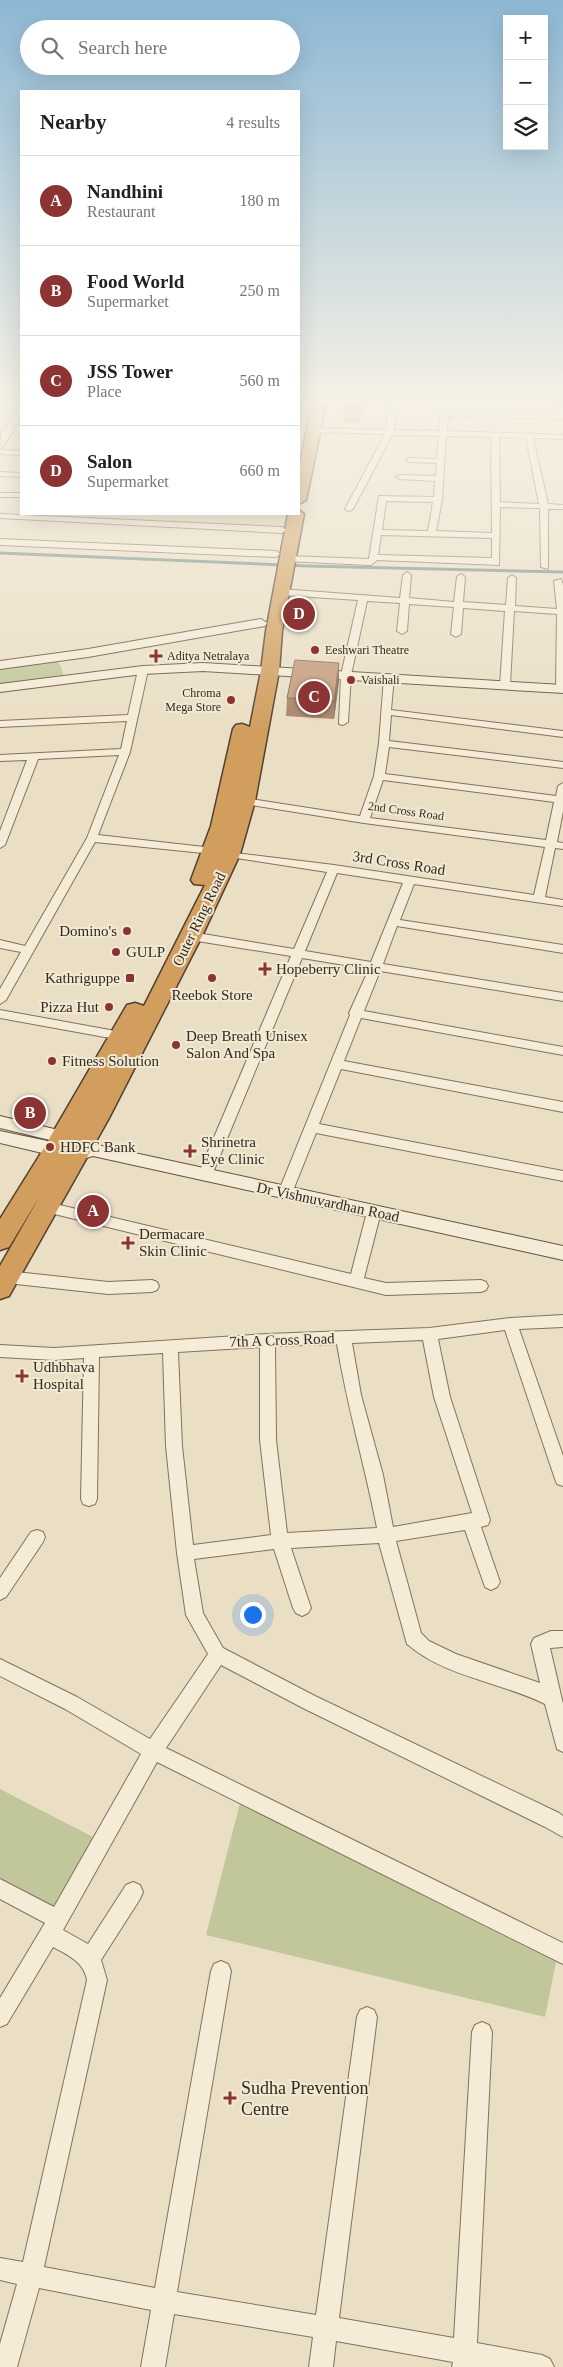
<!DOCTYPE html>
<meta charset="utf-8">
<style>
body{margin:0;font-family:Georgia,serif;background:#f2f2f2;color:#222}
.controls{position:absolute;right:15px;top:15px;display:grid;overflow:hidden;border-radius:0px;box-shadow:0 5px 20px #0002}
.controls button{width:45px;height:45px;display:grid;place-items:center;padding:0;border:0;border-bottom:1px solid #e0e0e0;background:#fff;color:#222;font:25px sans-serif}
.you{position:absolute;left:252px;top:1614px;width:18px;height:18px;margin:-12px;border:4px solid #fff;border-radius:50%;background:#1a73e8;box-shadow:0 0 0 8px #1a73e833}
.badge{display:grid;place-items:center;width:32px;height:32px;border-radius:50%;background:#8c3333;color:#fff;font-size:16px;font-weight:700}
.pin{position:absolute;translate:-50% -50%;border:2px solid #fff;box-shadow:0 1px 5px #0006}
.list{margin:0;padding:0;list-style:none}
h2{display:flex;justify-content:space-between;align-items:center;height:65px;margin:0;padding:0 20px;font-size:21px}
h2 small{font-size:16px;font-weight:400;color:#767676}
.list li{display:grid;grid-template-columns:32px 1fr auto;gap:15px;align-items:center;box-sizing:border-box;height:90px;padding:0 20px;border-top:1px solid #e0e0e0}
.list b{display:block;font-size:19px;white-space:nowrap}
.list p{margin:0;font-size:16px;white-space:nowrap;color:#767676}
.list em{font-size:16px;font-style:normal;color:#767676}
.icon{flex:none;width:28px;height:28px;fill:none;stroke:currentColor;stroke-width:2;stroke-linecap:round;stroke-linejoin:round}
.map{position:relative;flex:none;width:563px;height:2367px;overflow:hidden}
.search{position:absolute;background:#fff;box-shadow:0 5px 20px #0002;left:20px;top:20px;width:280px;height:55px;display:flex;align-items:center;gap:12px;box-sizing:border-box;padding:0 18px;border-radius:28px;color:#767676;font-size:19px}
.panel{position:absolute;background:#fff;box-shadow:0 5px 20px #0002;left:20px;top:90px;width:280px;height:425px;border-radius:0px}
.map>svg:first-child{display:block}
</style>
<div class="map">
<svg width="563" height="2367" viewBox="0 0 563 2367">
<rect width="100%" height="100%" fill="#eadfc5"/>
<path fill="#c1c79a" d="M52,658C60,663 63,667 63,676L0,688V662Z
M0,1789L93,1837L53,1909L0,1880Z
M240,1803L556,1962L545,2017L206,1935Z"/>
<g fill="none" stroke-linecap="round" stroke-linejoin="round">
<path stroke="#6e8a83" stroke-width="3" d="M0,553L307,566L563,572"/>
<g stroke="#83715d" stroke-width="2">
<path id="street" d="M390,400H398L394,430L439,431L441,400H449L448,412L501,413L500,400H508L509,413L558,415L556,400H563V419L448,416L447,431L563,435V439L533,438L548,504L563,505V509H548V569L541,567L540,508L500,507L499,565L377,560L371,565L284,561L283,559L287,556L369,559L379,496L434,497L435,481L400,479L396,477L400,475L436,476L437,463L410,462L406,460L410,458L437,459L439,436L392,435L353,509L349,511L345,509L385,434L313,432L309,430L313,428L386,430ZM446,436L491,437L492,533L436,531L442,500ZM499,437L526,438L539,504L500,502ZM386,501L433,502L428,531L382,530ZM381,535L492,538V558L378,555Z
M0,405L21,406V410L0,409Z
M18,411H21C21,417 5,447 0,449L1,434Z
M0,450L21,451V455L0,454Z
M0,472L21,473V477L0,476Z
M0,493H21V497H0Z
M0,514L282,527L286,530L282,533L0,518Z
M0,539L276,551L280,554L276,557L0,545Z
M407,572L411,575L409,598L454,602L457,577L461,574L465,577L463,602L506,605L508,578L512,575L516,578L515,606L557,609L554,581L561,579L563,585V691L556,689L557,614L514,611L510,685L505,688L500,685L505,611L463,608L461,634L456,637L451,634L454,607L409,604L407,631L402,634L397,631L400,603L367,601L351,675L348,722L343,725L339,724L341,675L358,600L281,595L277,592L281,589L400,598L403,575Z
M143,667L148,670L130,752L98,835L213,848L219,851L213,854L95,842L6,1000L0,1004V989L21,952L0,948V940L25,946L87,838L119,755L38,759L5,845L0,848V831L27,760L0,761V755L121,749L127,721L0,727V721L128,715L138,670Z
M389,674L394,677L391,710L563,731V737L391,715L389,741L563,762V768L389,747L385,774L556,796L558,786L563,783V811L557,842L563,843V849L555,848L545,897L563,900V906L414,884L400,920L563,945V953L397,926L383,964L563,993V1001L380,971L364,1011L563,1047V1055L361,1018L344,1061L563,1102V1112L341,1069L319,1124L563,1171V1181L316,1133L292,1193L290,1197H280L278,1193L350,1015L349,1013L369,969L302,958L212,1175L205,1180L200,1178L198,1175L291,956L191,940L185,936L191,932L294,949L327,872L230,857L226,856V852L334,865L534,895L545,847L364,823L245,804L240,801L245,798L360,816L374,776L379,743L384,677ZM383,780L554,802L546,840L370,818ZM337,873L403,883L371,962L305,951Z
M0,1010L121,1032L127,1036L121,1040L0,1018Z
M47,1202L351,1274L367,1212L369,1208H379L381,1212L364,1278L386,1283L481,1280L486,1282L488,1286L486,1290L481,1292L386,1295L42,1211L40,1207L42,1203Z
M7,1271L108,1282L152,1280L157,1282L159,1286L157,1290L152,1292L108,1294L7,1283L2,1281L0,1277L2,1273Z
M563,1315V1327L519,1329L563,1456V1486L557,1484L555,1479L505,1330L438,1339L450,1397L490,1520L488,1525L481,1527L500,1582L497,1587L491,1590L485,1587L465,1530L396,1541L421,1633L429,1641L456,1654L540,1683L531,1644L534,1638L551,1631H563V1647L550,1648L563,1704V1752L557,1749L545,1704C501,1682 445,1677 407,1644L379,1543L291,1548L311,1608L308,1613L302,1616L296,1613L293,1608L274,1549L194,1559L203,1613L223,1648L315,1696L559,1813L563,1816V1837L545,1827L303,1708L221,1665L166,1748L563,1943V1964L157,1762L63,1930L88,1944L126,1885L133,1882L140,1885L143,1892L140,1899L101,1960L107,1980L44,2267L155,2288L211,1971L214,1964L221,1961L228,1964L231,1971L177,2292L316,2315L357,2017L360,2010L367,2007L374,2010L377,2017L339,2318L454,2338L472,2032L475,2025L482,2022L489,2025L492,2032L477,2343L542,2355L550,2359L554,2367H452L453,2362L336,2341L333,2367H309L313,2337L174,2314L165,2367H141L151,2310L39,2288L17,2367H0V2344L17,2284L0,2280V2258L23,2262L87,1980C84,1962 68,1955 53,1947L7,2024L0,2027V1998L45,1923L0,1899V1879L54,1907L141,1754L65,1709L0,1676V1659L77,1697L150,1739L208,1654L186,1615L177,1553L166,1446L163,1353L99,1357L97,1499L95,1504L89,1506L83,1504L81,1499L84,1358L54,1360L0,1357V1345L54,1348L267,1334L429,1328L510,1318ZM423,1340L434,1397L472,1513L393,1527L383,1475L361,1395L352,1343ZM337,1344C347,1406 365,1466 377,1528L287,1533L276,1440L275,1346ZM260,1347V1440L271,1535L193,1545L182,1446L178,1352Z
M37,1530L43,1532L45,1537L43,1542L6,1597L0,1600V1578L31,1532Z"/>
</g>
<g stroke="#645240" stroke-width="2">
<path id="secondary" d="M261,619L267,623L265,626L88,657L0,669V661L88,649Z
M203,663L563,685V693L203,671L143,674L0,692V684L143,666Z
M0,1116L75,1134L81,1135L84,1140L81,1145L75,1146L0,1128Z
M0,1131L76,1147L93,1144L563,1246V1260L93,1156L76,1161L0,1143Z"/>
</g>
<g stroke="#514031" stroke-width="3">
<path id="highway" d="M313,400H327L306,500L299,504V467Z
M299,510L304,514L282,631L279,671L255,801L240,854L202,936L109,1118L9,1296L0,1299V1266L40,1196L9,1247L0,1250V1219L38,1158L127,1005L135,1003L144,1006L205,885L194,884L191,880L211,826L233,729L236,725L242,724L250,727L261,671L266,631L288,514H299Z"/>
</g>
<use href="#street" fill="#f5ecd7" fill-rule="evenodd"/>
<use href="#secondary" fill="#f5ecd7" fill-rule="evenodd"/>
<use href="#highway" fill="#d19e5e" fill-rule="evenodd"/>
</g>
<path fill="#a9856c" d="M344,400H363L360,423L343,422Z
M339,663V681L334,719L286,716L287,698Z"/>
<path fill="#896c58" d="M362,400H363L360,423L361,407Z
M339,663V681L334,719V701Z"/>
<path fill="#c49b7e" stroke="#896c58" d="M344,400H362L361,407L344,406Z
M295,660L339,663L334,701L287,698Z"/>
<linearGradient id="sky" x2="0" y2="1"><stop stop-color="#8db8d4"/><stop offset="0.55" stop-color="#f6f1e5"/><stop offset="1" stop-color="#f6f1e5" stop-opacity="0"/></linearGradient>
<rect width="563" height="731" fill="url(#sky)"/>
<g fill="#8c3333" stroke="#f2e9d4" stroke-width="2">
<circle cx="315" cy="650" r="5"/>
<path d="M153.5 648.5h5v5h5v5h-5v5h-5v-5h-5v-5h5z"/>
<circle cx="351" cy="680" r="5"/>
<circle cx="231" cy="700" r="5"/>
<circle cx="127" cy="931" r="5"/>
<circle cx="116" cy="952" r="5"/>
<path d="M262.5 961.5h5v5h5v5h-5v5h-5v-5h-5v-5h5z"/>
<rect x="125" y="973" width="10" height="10" rx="2.5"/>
<circle cx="212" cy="978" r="5"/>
<circle cx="109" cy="1007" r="5"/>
<circle cx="176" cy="1045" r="5"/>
<circle cx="52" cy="1061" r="5"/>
<circle cx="50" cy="1147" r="5"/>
<path d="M187.5 1143.5h5v5h5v5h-5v5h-5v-5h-5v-5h5z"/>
<path d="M125.5 1235.5h5v5h5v5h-5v5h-5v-5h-5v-5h5z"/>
<path d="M19.5 1368.5h5v5h5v5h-5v5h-5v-5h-5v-5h5z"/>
<path d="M227.5 2090.5h5v5h5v5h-5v5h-5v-5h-5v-5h5z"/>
</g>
<g text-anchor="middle" stroke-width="4" stroke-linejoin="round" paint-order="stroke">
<g font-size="12" fill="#34291f" stroke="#f2e9d4" text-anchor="start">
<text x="325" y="654">Eeshwari Theatre</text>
<text x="167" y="660">Aditya Netralaya</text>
<text x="361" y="684">Vaishali</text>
<text x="221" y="697" text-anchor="end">Chroma<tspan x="221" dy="14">Mega Store</tspan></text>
</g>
<g font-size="12" fill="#34291f" stroke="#f2e9d4">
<text transform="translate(406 811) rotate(8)" y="4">2nd Cross Road</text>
</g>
<g font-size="15" fill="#34291f" stroke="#f2e9d4">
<text transform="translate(399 863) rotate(9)" y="5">3rd Cross Road</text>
<text transform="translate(199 919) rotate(-64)" y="5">Outer Ring Road</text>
<text transform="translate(328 1202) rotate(12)" y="5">Dr Vishnuvardhan Road</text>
<text transform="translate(282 1340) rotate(-2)" y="5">7th A Cross Road</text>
</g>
<g font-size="15" fill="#34291f" stroke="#f2e9d4" text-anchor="start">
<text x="117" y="936" text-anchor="end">Domino's</text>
<text x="126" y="957">GULP</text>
<text x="276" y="974">Hopeberry Clinic</text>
<text x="120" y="983" text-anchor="end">Kathriguppe</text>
<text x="212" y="1000" text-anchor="middle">Reebok Store</text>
<text x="99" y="1012" text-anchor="end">Pizza Hut</text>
<text x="186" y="1041">Deep Breath Unisex<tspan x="186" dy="17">Salon And Spa</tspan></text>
<text x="62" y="1066">Fitness Solution</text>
<text x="201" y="1147">Shrinetra<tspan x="201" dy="17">Eye Clinic</tspan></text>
<text x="60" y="1152">HDFC Bank</text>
<text x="139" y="1239">Dermacare<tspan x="139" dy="17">Skin Clinic</tspan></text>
<text x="33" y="1372">Udhbhava<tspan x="33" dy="17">Hospital</tspan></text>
</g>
<g font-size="18" fill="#34291f" stroke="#f2e9d4" text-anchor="start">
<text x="241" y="2094">Sudha Prevention<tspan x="241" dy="21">Centre</tspan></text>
</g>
</g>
</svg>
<div class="controls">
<button>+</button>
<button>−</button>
<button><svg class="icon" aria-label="layers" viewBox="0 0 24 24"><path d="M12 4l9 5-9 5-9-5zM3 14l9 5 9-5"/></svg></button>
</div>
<div class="you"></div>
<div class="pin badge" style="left:93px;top:1211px">A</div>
<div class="pin badge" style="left:30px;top:1113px">B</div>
<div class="pin badge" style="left:314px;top:697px">C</div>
<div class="pin badge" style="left:299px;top:614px">D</div>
<div class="search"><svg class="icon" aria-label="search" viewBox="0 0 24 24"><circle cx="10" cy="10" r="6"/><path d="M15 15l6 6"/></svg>Search here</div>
<section class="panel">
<h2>Nearby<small>4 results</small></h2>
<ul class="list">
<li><span class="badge">A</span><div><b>Nandhini</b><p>Restaurant</p></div><em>180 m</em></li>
<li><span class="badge">B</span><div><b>Food World</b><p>Supermarket</p></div><em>250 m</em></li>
<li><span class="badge">C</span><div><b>JSS Tower</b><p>Place</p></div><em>560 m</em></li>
<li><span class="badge">D</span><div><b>Salon</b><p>Supermarket</p></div><em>660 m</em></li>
</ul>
</section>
</div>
